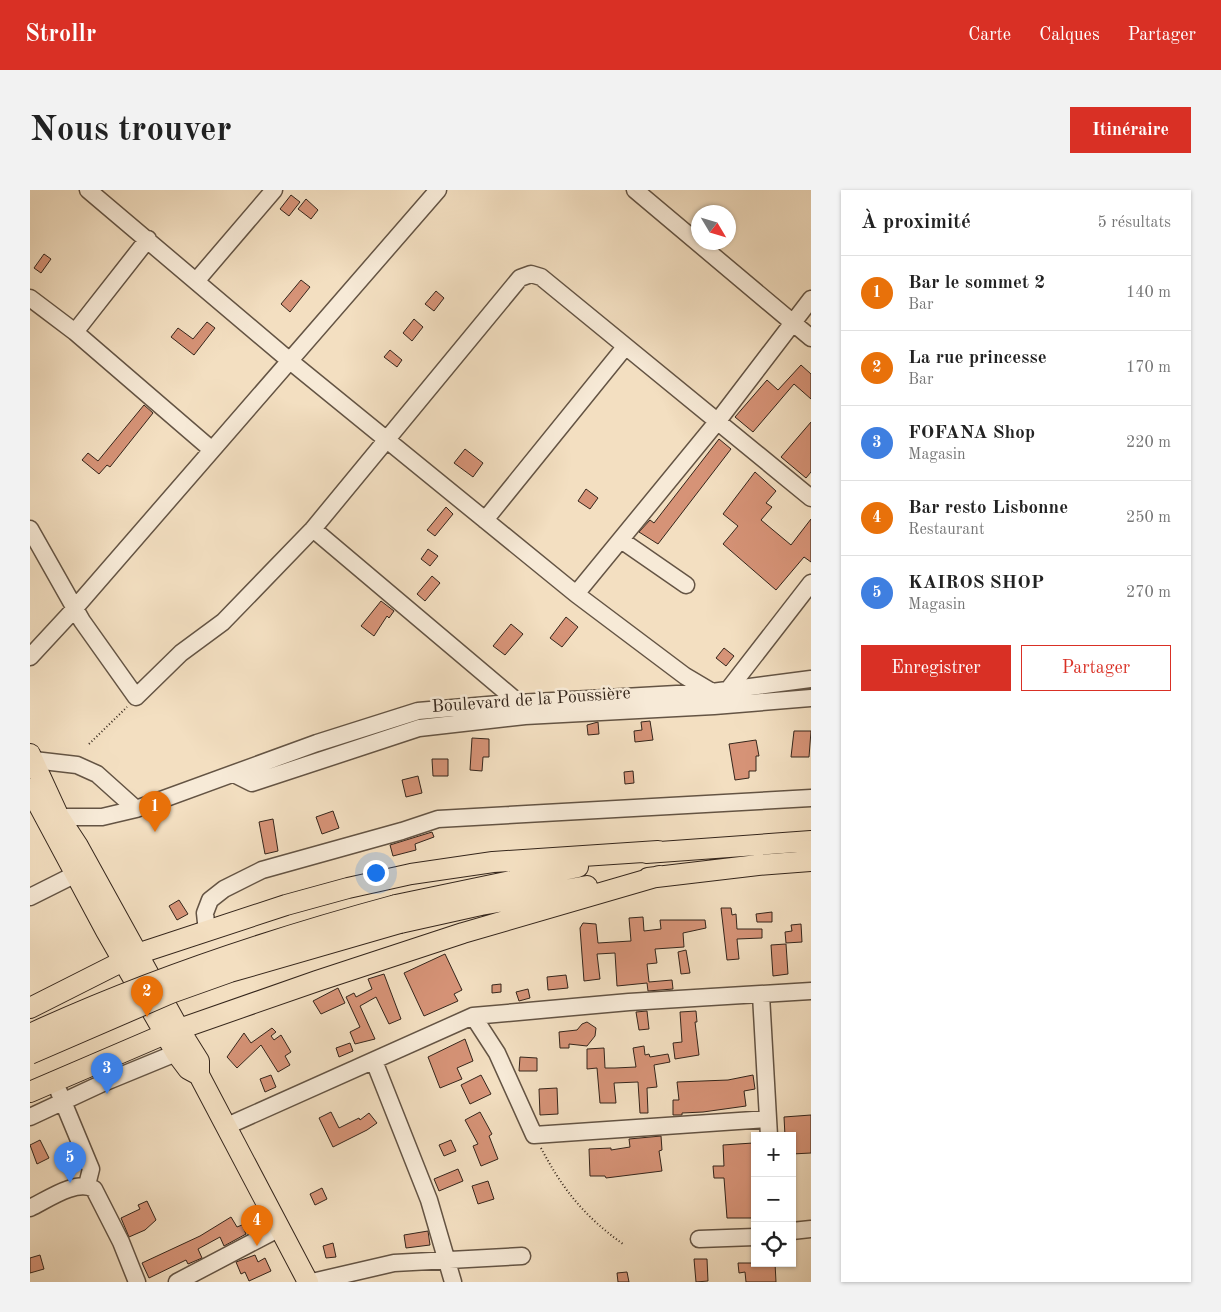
<!DOCTYPE html>
<html lang="fr">
<meta charset="utf-8">
<style>
body{margin:0;font-family:"Old Standard TT",serif;background:#f2f2f2;color:#222}
.controls{position:absolute;right:15px;bottom:15px;display:grid;overflow:hidden;border-radius:0px;box-shadow:0 1px 4px #0004}
.controls button{width:45px;height:45px;display:grid;place-items:center;padding:0;border:0;border-bottom:1px solid #e0e0e0;background:#fff;color:#222;font:25px sans-serif}
.compass{position:absolute;left:661px;top:15px;width:45px;height:45px;border-radius:50%;background:#fff;box-shadow:0 1px 4px #0004;rotate:128deg}
.you{position:absolute;left:345px;top:682px;width:18px;height:18px;margin:-12px;border:4px solid #fff;border-radius:50%;background:#1a73e8;box-shadow:0 0 0 8px #1a73e833}
.badge{display:grid;place-items:center;width:32px;height:32px;border-radius:50%;background:#d93025;color:#fff;font-size:16px;font-weight:700}
.pin{position:absolute;translate:-50% -41px;filter:drop-shadow(0 1px 2px #0008)}
.pin::after{content:'';position:absolute;top:26px;width:18px;height:15px;background:inherit;clip-path:polygon(0 0,100% 0,50% 100%)}
.list{margin:0;padding:0;list-style:none}
h2{display:flex;justify-content:space-between;align-items:center;height:65px;margin:0;padding:0 20px;font-size:21px}
h2 small{font-size:16px;font-weight:400;color:#767676}
.list li{display:grid;grid-template-columns:32px 1fr auto;gap:15px;align-items:center;box-sizing:border-box;height:75px;padding:0 20px;border-top:1px solid #e0e0e0}
.list b{display:block;font-size:19px;white-space:nowrap}
.list p{margin:0;font-size:16px;white-space:nowrap;color:#767676}
.list em{font-size:16px;font-style:normal;color:#767676}
.actions{display:flex;gap:10px;padding:15px 20px}
.actions a{flex:1;padding:11px 0;border:1px solid #d93025;border-radius:0px;text-align:center;font-size:18px;color:#d93025}
.actions .main{background:#d93025;color:#fff}
.icon{flex:none;width:28px;height:28px;fill:none;stroke:currentColor;stroke-width:2;stroke-linecap:round;stroke-linejoin:round}
.map{position:relative;flex:none;width:781px;height:1092px;overflow:hidden;border-radius:0px}
header{display:flex;align-items:center;gap:30px;box-sizing:border-box;height:70px;padding:0 25px;background:#d93025;color:#fff}
header strong{font-size:24px}
nav{display:flex;gap:28px;margin-inline-start:auto;font-size:18px}
.intro{display:flex;align-items:center;justify-content:space-between;box-sizing:border-box;height:120px;padding:0 30px}
h1{margin:0;font-size:35px}
.button{padding:12px 22px;border-radius:0px;background:#d93025;color:#fff;font-size:18px;font-weight:700}
main{display:flex;gap:30px;padding:0 30px}
aside{flex:1;background:#fff;border-radius:0px;box-shadow:0 1px 4px #0004}
.map>svg:first-child{display:block}
</style>
<header>
<strong>Strollr</strong>
<nav><a>Carte</a><a>Calques</a><a>Partager</a></nav>
</header>
<div class="intro"><h1>Nous trouver</h1><a class="button">Itinéraire</a></div>
<main>
<div class="map">
<svg width="781" height="1092" viewBox="0 0 781 1092">
<rect width="100%" height="100%" fill="#f3dfc1"/>
<filter id="stains"><feTurbulence type="fractalNoise" baseFrequency=".004" numOctaves="4"/><feColorMatrix values="0 0 0 0 .2 0 0 0 0 .09 0 0 0 0 .02 0 0 0 .5 -.17"/></filter>
<radialGradient id="worn" r=".72"><stop offset=".6" stop-color="#630" stop-opacity="0"/><stop offset="1" stop-color="#630" stop-opacity=".3"/></radialGradient>
<path fill="#d69377" stroke="#34251b" d="M261,5L270,12L259,26L250,19Z
M276,9L288,20L281,29L268,19Z
M14,64L21,69L11,83L4,78Z
M271,90L280,97L260,122L251,114Z
M406,101L414,108L404,121L395,114Z
M384,129L393,137L382,151L373,143Z
M177,132L185,138L164,165L141,147L148,138L163,149Z
M360,160L372,170L367,177L354,167Z
M771,175L781,184V209L764,194L723,242L705,227L737,190L748,200Z
M114,215L123,223L80,277L77,275L69,284L52,270L58,263L68,271Z
M781,232V282L776,288L751,267Z
M689,249L701,259L628,354L609,342L620,330L624,333Z
M435,259L453,273L443,287L424,273Z
M725,282L746,301L736,313L742,317L731,330L761,355L781,329V372L774,367L746,400L693,354L708,336L693,324Z
M556,299L568,308L560,319L548,311Z
M416,317L423,324L405,346L397,340Z
M398,359L408,366L400,376L391,369Z
M402,386L410,393L395,411L387,404Z
M351,411L364,421L359,428L357,426L344,446L331,436Z
M536,427L548,437L532,457L520,448Z
M481,434L493,444L475,465L463,456Z
M694,458L704,466L696,476L686,468Z
M620,531L623,550L605,552L604,541L612,540L611,532Z
M568,532L569,544L558,545L557,535Z
M764,541H781L779,567H761Z
M442,548L459,549V567H453L452,581L440,580Z
M726,550L729,566H726V581H719V588L705,590L699,554Z
M402,569H418V586H403Z
M603,581L604,593L595,594L594,582Z
M388,586L392,603L376,607L372,590Z
M303,621L309,638L292,644L286,627Z
M243,629L248,661L235,664L229,632Z
M402,642L404,647L385,654L386,660L363,666L360,655Z
M149,710L158,724L147,730L139,716Z
M691,718H701L702,725L706,724L707,739H732V748L707,749L709,769L697,770Z
M742,722V732H727L726,724Z
M613,727L614,741L631,739L630,730H675L676,738L653,743L654,757L625,759L627,773L617,774L619,792L642,790L643,799L618,801L617,793L587,796L585,763L567,764L570,789L554,791L550,738L553,733L566,734L568,753L601,751L599,728Z
M771,734L772,752L756,753L755,742L762,741L761,735Z
M756,754L758,784L743,786L741,755Z
M656,760L660,783L651,784L648,762Z
M415,764L432,800L424,804L428,811L394,826L374,783Z
M354,784L371,829L359,834L346,807L330,816L345,849L325,854L320,842L330,837L316,807L324,803L326,807L342,799L338,789Z
M536,785L538,798L518,800L517,787Z
M471,794V802L462,803V795Z
M308,798L315,813L291,824L283,811Z
M498,799L500,808L489,811L486,802Z
M617,821L619,839L609,840L606,822Z
M666,821L667,832H665L669,865L645,869L643,853L652,852L650,822Z
M557,832L566,838L565,846L557,856L539,854V858H530L529,842L547,840L552,834Z
M242,838L246,842L241,846L244,850L251,845L261,862L255,866L260,875L248,882L231,855L207,878L197,867L214,843L221,853Z
M435,849L443,871L427,878L432,889L410,898L398,867Z
M320,853L323,861L309,867L306,858Z
M614,856L615,865L619,864L620,867L638,864L640,872L624,875L627,897L617,898L618,923H610L608,892L584,893L586,913H570L567,878L557,879V859L574,858L575,878H585L606,877L603,858Z
M490,867L507,868V881H489Z
M241,885L246,897L235,902L230,889Z
M451,885L461,904L440,914L431,895Z
M723,885L725,899L714,901L716,916L673,922L652,923V925H643V910H649L647,892L698,890Z
M527,898L528,924L510,925L509,899Z
M301,922L309,938L329,928L330,930L339,923L347,933L337,940L303,957L289,928Z
M450,922L462,944L459,946L468,969L451,976L443,956L448,954L435,930Z
M781,925V963L762,964V946H755L754,927Z
M631,946L632,960L629,961L632,981L576,988L575,986H560L559,959L581,958V960L600,957L599,949Z
M10,950L19,968L7,974L0,955Z
M421,950L426,961L414,966L409,955Z
M723,953L725,1028H697L694,988H684L683,976H694L693,955Z
M428,979L433,991L409,1001L404,989Z
M458,991L464,1009L448,1014L442,996Z
M292,998L297,1009L285,1015L280,1004Z
M117,1011L126,1030L115,1040L99,1047L91,1028L110,1019L108,1015Z
M201,1027L207,1037L212,1035L216,1044L194,1056L190,1047L168,1059L172,1068L158,1074L156,1070L119,1088L112,1073L170,1046Z
M398,1041L400,1055L376,1058L374,1045Z
M303,1053L306,1067L296,1068L293,1056Z
M10,1065L14,1079L0,1083V1068Z
M225,1065L228,1072L235,1068L241,1081L219,1091L215,1082L211,1084L206,1072Z
M664,1069H677L678,1091L666,1092Z
M708,1073H745L746,1092H716L715,1082L709,1083Z
M597,1082L599,1092H588L587,1083Z"/>
<g fill="none" stroke-linecap="round" stroke-linejoin="round">
<g stroke="#645444" stroke-width="19">
<path id="minor" d="M58,0L260,171L546,404L655,486L682,502
M605,0L781,148
M167,90L244,0
M0,108L45,142L182,260
M45,142L118,49
M455,330L595,157
M0,339L52,431L106,507L151,463L193,432L283,339L490,88L501,84L511,87L781,308
M283,339L489,513
M591,350L656,395
M546,404L687,232L781,109
M0,467L38,426L408,0
M698,500L781,393
M4,570L47,575L67,584L106,619
M204,584L222,593L389,538L495,526L684,516L781,508
M29,627H72L106,619L287,553L388,521L469,514L682,502L781,489
M0,707L46,684
M177,742L175,723L180,710L194,699L232,680L372,641L408,629L781,608
M731,805L739,946
M443,826L467,863L504,945L738,929
M344,871L399,1010L423,1092
M29,902L61,979L57,995
M0,927L73,893L146,863
M197,936L443,826L599,812L781,801
M0,1018C17,1010 46,989 64,999L91,1052L107,1092
M762,1041L781,1039
M669,1049L725,1047
M147,1092L250,1038
M282,1092L364,1073L492,1066"/>
</g>
<g stroke="#34251b" stroke-width="22">
<path id="major" d="M0,564L29,627L48,656L149,839L169,871V885L278,1092
M0,599L76,741L146,863L158,879L169,885
M616,663L781,651
M618,688L728,675L781,671
M366,715L548,677
M370,733L451,715L557,696
M0,818L107,764L256,715L318,698L381,684L463,672L628,661
M0,902L135,844L287,791L433,743L629,686"/>
</g>
<path stroke="#34251b" stroke-width="2" stroke-dasharray="1 2.5" stroke-linecap="butt" d="M59,554L97,517
M511,958C533,1000 555,1027 593,1054"/>
<use href="#minor" stroke="#f7ead7" stroke-width="16"/>
<use href="#major" stroke="#f3dfc1" stroke-width="20"/>
<g stroke="#34251b" stroke-width="22" stroke-linecap="butt">
<path id="major-bridge" d="M0,844C119,789 240,749 366,715
M0,864L141,803L200,782L370,733"/>
</g>
<use href="#major-bridge" stroke="#f3dfc1" stroke-width="20"/>
</g>
<g text-anchor="middle" stroke-width="5" stroke-linejoin="round" paint-order="stroke">
<g font-size="18" fill="#34251b" stroke="#f7ead7">
<text transform="translate(501 509) rotate(-4)" y="6">Boulevard de la Poussière</text>
</g>
</g>
<rect width="100%" height="100%" filter="url(#stains)"/>
<rect width="100%" height="100%" fill="url(#worn)"/>
</svg>
<div class="controls">
<button>+</button>
<button>−</button>
<button><svg class="icon" aria-label="locate" viewBox="0 0 24 24"><circle cx="12" cy="12" r="6"/><path d="M12 2v4M12 18v4M2 12h4M18 12h4"/></svg></button>
</div>
<svg class="compass" viewBox="-18 -18 36 36"><path d="M0-13l5 13h-10z" fill="#e53935"/><path d="M0 13l5-13h-10z" fill="#767676"/></svg>
<div class="you"></div>
<div class="pin badge" style="left:125px;top:642px;background:#e8710a">1</div>
<div class="pin badge" style="left:117px;top:827px;background:#e8710a">2</div>
<div class="pin badge" style="left:77px;top:904px;background:#3f7fe0">3</div>
<div class="pin badge" style="left:227px;top:1056px;background:#e8710a">4</div>
<div class="pin badge" style="left:40px;top:993px;background:#3f7fe0">5</div>
</div>
<aside>
<h2>À proximité<small>5 résultats</small></h2>
<ul class="list">
<li><span class="badge" style="background:#e8710a">1</span><div><b>Bar le sommet 2</b><p>Bar</p></div><em>140 m</em></li>
<li><span class="badge" style="background:#e8710a">2</span><div><b>La rue princesse</b><p>Bar</p></div><em>170 m</em></li>
<li><span class="badge" style="background:#3f7fe0">3</span><div><b>FOFANA Shop</b><p>Magasin</p></div><em>220 m</em></li>
<li><span class="badge" style="background:#e8710a">4</span><div><b>Bar resto Lisbonne</b><p>Restaurant</p></div><em>250 m</em></li>
<li><span class="badge" style="background:#3f7fe0">5</span><div><b>KAIROS SHOP</b><p>Magasin</p></div><em>270 m</em></li>
</ul>
<div class="actions"><a class="main">Enregistrer</a><a>Partager</a></div>
</aside>
</main>
